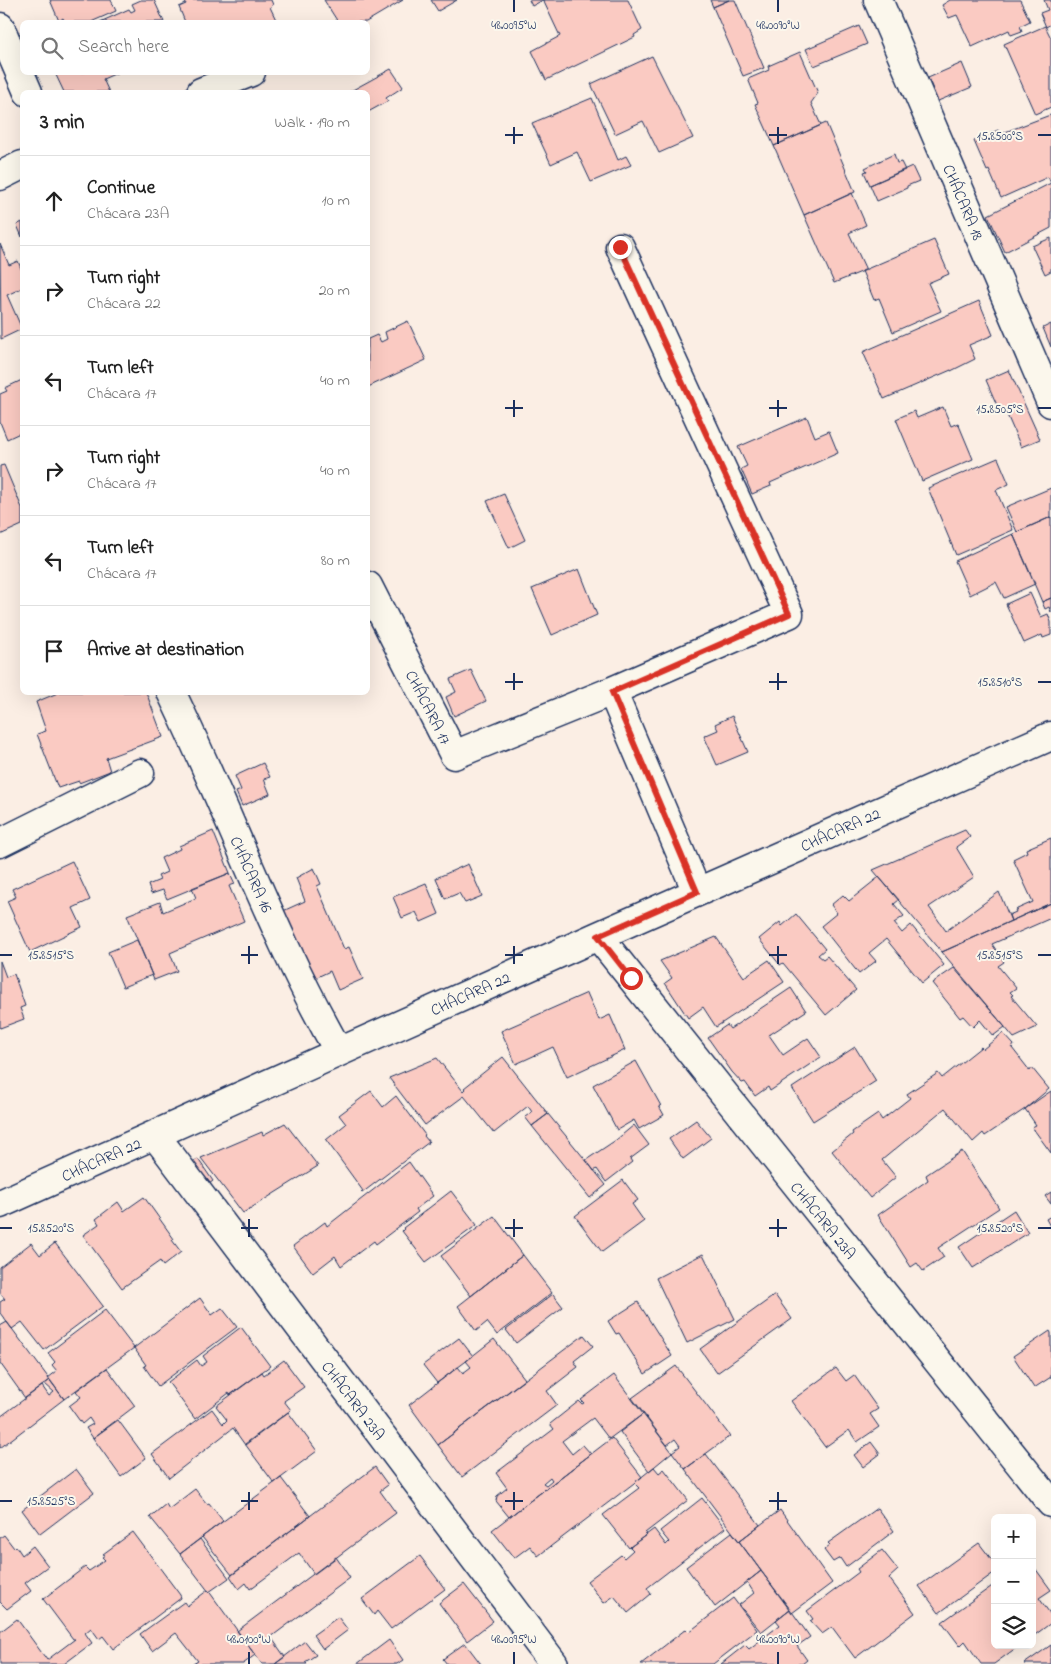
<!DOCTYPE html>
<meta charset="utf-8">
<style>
body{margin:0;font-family:"Indie Flower",sans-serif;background:#f6f6f6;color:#222}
.controls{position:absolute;right:15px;bottom:15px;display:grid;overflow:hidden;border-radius:8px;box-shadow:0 5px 20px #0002}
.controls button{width:45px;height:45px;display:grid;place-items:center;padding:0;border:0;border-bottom:1px solid #e0e0e0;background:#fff;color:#222;font:25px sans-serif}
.stop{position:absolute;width:15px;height:15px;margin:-11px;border:4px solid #d93025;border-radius:50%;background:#fff}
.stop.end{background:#d93025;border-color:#fff;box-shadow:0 1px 5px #0008}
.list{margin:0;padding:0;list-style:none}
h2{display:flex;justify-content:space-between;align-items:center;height:65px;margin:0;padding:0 20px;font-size:21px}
h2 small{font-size:16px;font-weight:400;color:#767676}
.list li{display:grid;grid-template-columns:32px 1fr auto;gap:15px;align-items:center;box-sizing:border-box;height:90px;padding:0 20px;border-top:1px solid #e0e0e0}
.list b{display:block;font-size:19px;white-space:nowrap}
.list p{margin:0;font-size:16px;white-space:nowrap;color:#767676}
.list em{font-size:16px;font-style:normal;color:#767676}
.icon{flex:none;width:28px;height:28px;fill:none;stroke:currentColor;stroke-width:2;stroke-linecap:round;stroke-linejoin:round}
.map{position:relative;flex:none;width:1051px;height:1664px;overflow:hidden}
.search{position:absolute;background:#fff;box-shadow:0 5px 20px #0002;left:20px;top:20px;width:350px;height:55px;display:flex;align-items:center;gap:12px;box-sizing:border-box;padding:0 18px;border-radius:8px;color:#767676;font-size:19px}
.panel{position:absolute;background:#fff;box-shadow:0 5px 20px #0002;left:20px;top:90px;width:350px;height:605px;border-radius:8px}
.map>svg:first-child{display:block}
</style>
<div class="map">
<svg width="1051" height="1664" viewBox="0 0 1051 1664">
<rect width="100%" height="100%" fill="#fbeee4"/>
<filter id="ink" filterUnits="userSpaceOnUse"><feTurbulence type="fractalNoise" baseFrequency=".02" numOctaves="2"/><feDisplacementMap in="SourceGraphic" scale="10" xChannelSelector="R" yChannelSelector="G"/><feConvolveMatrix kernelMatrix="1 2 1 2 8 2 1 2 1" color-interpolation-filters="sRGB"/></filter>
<g filter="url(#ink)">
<path fill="#facac2" stroke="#1b2f5e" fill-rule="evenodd" d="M50,0H111L116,11L91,22H65L63,18L59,21Z
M141,0H154L164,22H100L129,9L131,12L135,10L132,4Z
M184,0H271L273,5L270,7L277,22H185L179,7L186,4Z
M324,0H403L366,22H338Z
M431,0H457L438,11Z
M529,0H628L642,30L634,35L635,37L546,80L532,51L560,36L543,0L532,6Z
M710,0H729L713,7Z
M729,0H735L764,68L743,76L713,7Z
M950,0H1020L1030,21L1020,26L1022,31L1011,35L1009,30L972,47L957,15L949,18L942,5Z
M1044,0H1051V24L1046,27L1040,13L1048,10Z
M859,26L867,44L814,66L806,49Z
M1045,26L1051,38V107L1035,114L1004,44Z
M800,52L818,93L811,103L821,125L774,146L755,104L758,103L748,79L769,70L768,66Z
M652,56L693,138L659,153L643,121L615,134L591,84Z
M962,63L972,87L938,101L928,78Z
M391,69L403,87L386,98L388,101L368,112V92H349Z
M119,72L103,79L109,92H64L55,73Z
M592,98L618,160L626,156L631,165L591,182L577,152L551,164L532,123Z
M1050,115L1051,118V183L1048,177L1001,198L989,170L987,171L974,141L998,130L1000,134Z
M826,123L855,192L804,215L774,146Z
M894,154L897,163L901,162L905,170L870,185L864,172L867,171L865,168Z
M912,166L919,181L907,186V188L877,201L870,185Z
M1051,183V228L1005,252L988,215Z
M852,193L866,225L849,233L866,270L834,283L804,215Z
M22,222V237L17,225Z
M1051,238V271L1045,274L1032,246Z
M934,240L949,274L928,283L941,311L893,332L879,298L874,300L862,271Z
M0,244L9,265L18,261L22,271V288L7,295L22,329L1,339Z
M979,301L993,335L969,345L975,359L951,371V370L884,399L863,352Z
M408,321L426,360L368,387V339L377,335L381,342L387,339L385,332Z
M1051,324V347L1043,328Z
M1009,370L1040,439L1021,447L1004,408L999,410L986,380Z
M22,380V432L7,439L0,422V394L7,391L5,388Z
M943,407L951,426L958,423L973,459L922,481L896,419L914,411L917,418Z
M807,417L815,437L829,431L838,453L770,483L771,486L752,494L741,469L747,466L738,447Z
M998,458L1009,484L996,490L1013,530L956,555L928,488Z
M4,465L22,508V525L0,535V466Z
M1051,488V517L1017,532L1006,507Z
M504,494L525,540L509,548L487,501Z
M1051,517V598L1042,602L1013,534Z
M1013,534L1035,584L1004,598L996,582L970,595L955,561Z
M579,569L597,615L552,635L532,589Z
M1030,593L1041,617L1048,614L1051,622V635L1043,638L1042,635L1024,643L1006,604Z
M1051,598V612L1049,607L1045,609L1042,602Z
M471,670L486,701L454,716L446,697L456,692L450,679Z
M60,692H146L163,737L106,758L110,771L79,783V781L58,788L37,734L46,731L36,702Z
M732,716L748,752L717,765L704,736L718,730L715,724Z
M263,763L270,777L264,779L270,794L242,806L236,792L241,790L235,776Z
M965,830L970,837L956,847L974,877L929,907L946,931L999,892L1011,921L942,952L873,870Z
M213,831L230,873L167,899L163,890L151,894L148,885L160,880L158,876L167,872L161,858L180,849L179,846Z
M1051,838V903L1011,921L1009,915L1016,912L1015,910L1033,902L1013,859L1027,852L1026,849Z
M72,861L90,900L73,908L82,927L30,952L7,901L16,897L12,889Z
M468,864L482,896L465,903L459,893L445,899L436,878Z
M314,868L321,884L317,886L344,949L349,947L363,979L338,990L330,971L313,979L283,911L305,901L296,878Z
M230,873L235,884L229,886L244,921L170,953L177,971L154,980L127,915L160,902L163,912L196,898L192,888Z
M879,877L899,900L894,904L904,916L894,923L902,933L911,925L944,965L922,983L886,939L869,953L876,961L859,974L821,926L837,913L831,905L843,895L849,901Z
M426,883L439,914L421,922L416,912L402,918L393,897Z
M1051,903V918L992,944L1004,962L998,966L1016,988L1010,992L1013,995L1011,996L1037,1027L1014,1038L942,952Z
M796,914L825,949L818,955L823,959L827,956L856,990L826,1015L783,963L780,965L759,939L780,922L782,926Z
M716,937L744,977L769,960L784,982L716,1027L703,1007L688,1018L665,983L672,978L660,961Z
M137,940L152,975L123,987L108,952Z
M0,961L6,977L14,974L25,1006L20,1008L24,1019L0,1028Z
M954,968L1005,1027L993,1036L980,1020L973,1027L963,1016L960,1018L932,983Z
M791,988L806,1011L769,1035L783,1055L808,1038L821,1057L770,1091L768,1087L755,1096L745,1082L742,1083L732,1072L708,1038L727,1025L730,1029Z
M587,993L599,1020L610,1015L625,1050L567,1077L553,1047L516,1064L501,1031Z
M1003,1033L1014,1045L1012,1048L1030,1071L1032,1068L1049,1089L1025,1109L985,1136L983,1133L973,1142L945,1108L882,1160L896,1177L870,1198L832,1151L853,1134L852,1132L878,1114L882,1120L910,1098L907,1094L938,1073L942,1078L981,1047L983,1049Z
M855,1047L876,1081L813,1121L792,1088Z
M503,1057L548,1114L532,1126L525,1117L532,1112L528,1106L494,1133L464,1096L425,1125L389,1078L437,1058L463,1091L465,1089L464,1088Z
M636,1061L661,1106H659L664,1115L639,1129L634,1120L617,1130L593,1085Z
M371,1091L383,1107L396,1096L425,1135L424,1136L429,1142L362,1193L361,1192L363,1191L326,1140L346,1124L339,1115Z
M1051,1091V1153L1032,1127L1036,1125L1025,1109Z
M548,1114L606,1185L590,1198L532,1126Z
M696,1120L711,1138L683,1159L669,1139Z
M285,1123L318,1166L243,1213L201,1158L262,1132L263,1135Z
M634,1125L649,1145L630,1159L632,1162L606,1182L597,1169L594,1171L586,1160L616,1140Z
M962,1151L999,1208L938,1248L944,1257L923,1271L917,1263L911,1267L878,1215L928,1180L926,1175Z
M198,1159L213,1181L201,1190L184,1166Z
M409,1162L433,1196L416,1209L418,1212L376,1244L374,1241L341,1266L335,1256L313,1273L293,1246L325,1222L327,1226Z
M623,1180L638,1200L632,1204L644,1221L602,1252L575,1216Z
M451,1191L477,1225L426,1262L402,1231L404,1229L403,1228Z
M1051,1192V1204L1045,1196Z
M144,1197L174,1239L172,1240L181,1252L163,1266L160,1261L122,1288L83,1235L99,1224L96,1219L118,1202L124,1211Z
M1014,1210L1028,1233L973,1268L959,1247Z
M494,1216L523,1255L471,1296L441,1256Z
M1051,1216V1228L1046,1219Z
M31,1243L40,1255L55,1243L103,1306L44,1350L22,1322L12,1329L0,1313V1302L5,1299L0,1293V1267Z
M703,1254L735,1319L687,1343L656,1278Z
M523,1255L552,1293L497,1335L487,1322L476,1331L458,1306Z
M553,1294L563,1307L516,1343L506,1330Z
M775,1295L792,1319L717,1373L700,1349Z
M200,1298L212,1315L222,1308L237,1327L158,1386L144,1366L146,1365L134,1348Z
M638,1302L672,1356L645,1374L619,1333L616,1334L608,1321Z
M105,1310L134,1348L64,1399L48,1378L57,1371L52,1365L55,1362L48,1353Z
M7,1322L50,1380L25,1398L0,1363V1326Z
M241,1327L270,1366L230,1395L229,1393L195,1419L168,1382L197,1360L201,1366L207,1362L203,1356Z
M1050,1331L1051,1333V1377L1034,1388L1013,1356Z
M584,1335L593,1346L574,1361L578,1367L547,1391L557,1405L462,1477L438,1445Z
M459,1338L473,1356L437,1383L423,1365Z
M494,1339L525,1379L438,1445L409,1405L458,1367L463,1373L471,1367L466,1361Z
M284,1360L304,1387L284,1401L291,1410L245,1445L233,1428L169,1478L152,1454L212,1409L223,1424L227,1420L216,1406L262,1372L264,1375Z
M676,1366L730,1436L685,1469L672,1452L680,1446L675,1439L667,1445L632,1398Z
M107,1368L135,1406L93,1438L86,1428L93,1424L89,1418L82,1424L69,1406L81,1397L76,1391Z
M836,1368L846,1381L854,1375L878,1409L870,1414L879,1427L857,1442L849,1430L825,1447L791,1401Z
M614,1375L643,1414L609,1439L593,1418L562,1441L572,1454L583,1445L591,1454L509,1517L496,1501L497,1496L507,1488L496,1473L554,1429L550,1424L579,1401L582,1404L584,1403L581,1400ZM550,1477L552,1480L546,1485L543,1483Z
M50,1380L64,1399L0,1448V1417L42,1386L49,1396L54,1392L45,1384Z
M288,1412L317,1451L274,1483L245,1444Z
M643,1414L672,1452L649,1471L620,1432Z
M118,1420L146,1458L121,1477L93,1438Z
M612,1438L642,1477L538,1556L530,1546L514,1558L492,1530Z
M871,1442L880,1454L863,1467L854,1455Z
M706,1454L760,1525L739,1541L685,1469Z
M375,1467L388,1485L380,1491L396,1513L314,1574L299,1553L250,1589L246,1583L239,1589L230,1576Z
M654,1467L659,1473L664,1469L688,1500L645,1533L647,1534L629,1548L603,1515L639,1488L634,1483Z
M76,1469L94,1493L40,1534L22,1510Z
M281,1478L310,1516L232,1575L202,1537Z
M195,1489L207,1504L209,1503L223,1521L180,1554L150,1517L166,1504L169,1509Z
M702,1498L725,1528L647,1588L651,1594L628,1613L614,1596L604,1603L587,1581L621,1555L624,1558L633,1550L630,1547L654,1529L666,1545L669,1542L660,1531Z
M877,1508L894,1531L846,1567L840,1558L833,1562L824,1550L830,1545L828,1543Z
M780,1510L832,1583L792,1613L739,1541Z
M133,1532L180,1595L181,1598L113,1649L103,1636L99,1639L91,1628L85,1633L92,1643L64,1664H0V1632L17,1619L47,1660L75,1639H73L43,1599L85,1567L89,1571L105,1560L102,1557L105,1555L103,1554Z
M732,1532L761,1571L715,1607L686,1567Z
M4,1535L14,1548L16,1546L22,1555L33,1546L48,1566L25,1583L31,1591L7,1609L0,1602V1538Z
M200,1539L229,1578L209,1592L180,1554Z
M979,1543L995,1564V1572L939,1613L919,1586Z
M882,1550L898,1570L889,1578L915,1613L855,1658L832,1627L822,1634L810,1621L813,1619L807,1611L859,1572L857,1569Z
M420,1556L445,1589L391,1629L377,1611L374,1615L362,1599Z
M336,1557L350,1578L271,1637L285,1657L275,1664H262L237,1631Z
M1032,1564L1051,1590L1039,1598L1051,1615V1623L1032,1637Z
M761,1571L790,1609L761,1632L739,1605L754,1593L747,1582Z
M464,1584L493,1621L467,1641L439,1603Z
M995,1584V1645H1020L994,1664H981L965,1641L960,1646L942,1622Z
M208,1590L255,1655L243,1664H193L198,1661L176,1633L152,1651L140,1634L184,1602L187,1606Z
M733,1598L757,1630L713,1664H641L686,1629L689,1632Z
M790,1609L810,1637L797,1646L807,1660L802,1664H721L745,1645L749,1649L780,1625L776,1620Z
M338,1617L348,1630L323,1649L313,1635Z
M389,1640L403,1660L397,1664H357Z
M305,1641L316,1655L305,1662L307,1664H275Z
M465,1643L481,1664H447L443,1659Z
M1051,1645V1664H1024Z"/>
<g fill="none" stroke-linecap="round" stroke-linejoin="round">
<g stroke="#1b2f5e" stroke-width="31">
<path id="street" d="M878,0L1051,403
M0,27L28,92
M201,92L251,72
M0,176L22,165
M368,586L454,755L612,691L789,614L620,247
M612,691L697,892
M171,692C229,811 273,937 339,1052
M0,843L140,773
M598,936L1051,1503
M155,1135L554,1664
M0,1204L598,936L1051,736"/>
</g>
<use href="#street" stroke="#fbf7ec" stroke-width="28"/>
</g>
</g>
<g fill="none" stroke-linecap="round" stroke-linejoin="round" filter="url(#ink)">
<path stroke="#d93025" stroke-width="6" d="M620,247L789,614L612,692L697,892L598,936L631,978"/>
</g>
<path fill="none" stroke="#1b2f5e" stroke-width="2" d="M514,0V12M778,0V12M514,127V144M778,127V144M505,135H523M769,135H787M1038,135H1051M514,400V417M778,400V417M505,408H523M769,408H787M1038,408H1051M514,673V690M778,673V690M505,682H523M769,682H787M1038,682H1051M249,946V964M514,946V964M778,946V964M0,955H12M241,955H258M505,955H523M769,955H787M1038,955H1051M249,1219V1237M514,1219V1237M778,1219V1237M0,1228H12M241,1228H258M505,1228H523M769,1228H787M1038,1228H1051M249,1492V1510M514,1492V1510M778,1492V1510M0,1501H12M241,1501H258M505,1501H523M769,1501H787M249,1652V1664M514,1652V1664M778,1652V1664"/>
<g text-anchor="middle" stroke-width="4" stroke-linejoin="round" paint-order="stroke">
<g font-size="16" fill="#1b2f5e" stroke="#fbf7ec">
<text transform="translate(964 202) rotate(67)" y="6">CHÁCARA 18</text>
<text transform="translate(429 707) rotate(63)" y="6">CHÁCARA 17</text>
<text transform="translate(840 829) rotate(-24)" y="6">CHÁCARA 22</text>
<text transform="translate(252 874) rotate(66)" y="6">CHÁCARA 16</text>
<text transform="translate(470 993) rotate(-24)" y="6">CHÁCARA 22</text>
<text transform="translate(101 1159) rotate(-24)" y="6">CHÁCARA 22</text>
<text transform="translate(824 1220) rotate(51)" y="6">CHÁCARA 23A</text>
<text transform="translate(354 1400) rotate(53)" y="6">CHÁCARA 23A</text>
</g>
</g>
<g font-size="12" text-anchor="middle" fill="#1b2f5e" stroke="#fbf7ec" stroke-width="4" stroke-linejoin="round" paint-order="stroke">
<text x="514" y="29">48.0095°W</text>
<text x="778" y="29">48.0090°W</text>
<text x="1000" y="140">15.8500°S</text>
<text x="1000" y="413">15.8505°S</text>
<text x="1000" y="686">15.8510°S</text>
<text x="51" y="959">15.8515°S</text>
<text x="1000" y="959">15.8515°S</text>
<text x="51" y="1232">15.8520°S</text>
<text x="1000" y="1232">15.8520°S</text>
<text x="51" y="1505">15.8525°S</text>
<text x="249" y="1643">48.0100°W</text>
<text x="514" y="1643">48.0095°W</text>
<text x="778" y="1643">48.0090°W</text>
</g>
</svg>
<div class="controls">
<button>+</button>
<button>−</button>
<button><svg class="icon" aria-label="layers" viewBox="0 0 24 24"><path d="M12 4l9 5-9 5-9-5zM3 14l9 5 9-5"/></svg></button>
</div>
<div class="stop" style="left:631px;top:978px"></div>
<div class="stop end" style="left:620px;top:247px"></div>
<div class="search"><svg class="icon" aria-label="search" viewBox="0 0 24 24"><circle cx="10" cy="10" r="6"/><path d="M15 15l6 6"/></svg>Search here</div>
<section class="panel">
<h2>3 min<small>Walk · 190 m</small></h2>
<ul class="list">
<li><svg class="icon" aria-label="ahead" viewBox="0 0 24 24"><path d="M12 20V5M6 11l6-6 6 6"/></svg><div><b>Continue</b><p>Chácara 23A</p></div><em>10 m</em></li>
<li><svg class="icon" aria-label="right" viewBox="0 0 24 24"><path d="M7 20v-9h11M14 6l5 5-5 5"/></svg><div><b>Turn right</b><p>Chácara 22</p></div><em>20 m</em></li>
<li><svg class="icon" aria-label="left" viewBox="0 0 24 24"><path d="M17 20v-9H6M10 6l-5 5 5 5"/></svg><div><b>Turn left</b><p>Chácara 17</p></div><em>40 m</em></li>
<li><svg class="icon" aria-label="right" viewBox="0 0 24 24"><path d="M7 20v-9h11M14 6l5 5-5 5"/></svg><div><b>Turn right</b><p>Chácara 17</p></div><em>40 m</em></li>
<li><svg class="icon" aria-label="left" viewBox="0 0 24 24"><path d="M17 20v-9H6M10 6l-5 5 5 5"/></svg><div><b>Turn left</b><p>Chácara 17</p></div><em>80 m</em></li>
<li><svg class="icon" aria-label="arrive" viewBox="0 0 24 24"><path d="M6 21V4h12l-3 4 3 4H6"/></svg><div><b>Arrive at destination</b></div></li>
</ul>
</section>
</div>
